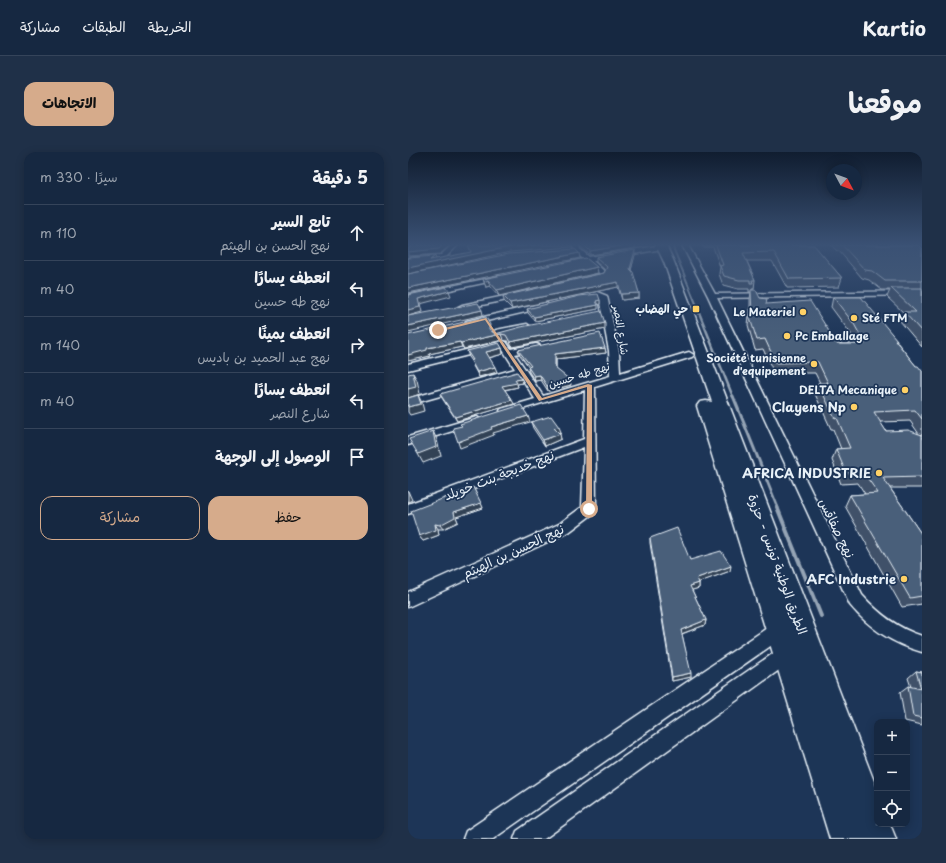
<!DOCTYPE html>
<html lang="ar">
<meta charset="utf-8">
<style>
body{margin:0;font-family:"Playpen Sans","Playpen Sans Arabic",sans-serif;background:#1f3048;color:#f1f3f6;direction:rtl}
.controls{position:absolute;right:12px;bottom:12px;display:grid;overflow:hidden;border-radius:8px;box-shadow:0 2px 10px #0003}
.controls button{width:36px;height:36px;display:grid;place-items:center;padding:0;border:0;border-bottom:1px solid #35445a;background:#162841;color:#f1f3f6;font:20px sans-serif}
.compass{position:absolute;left:418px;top:12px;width:36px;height:36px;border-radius:50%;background:#162841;box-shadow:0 2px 10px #0003;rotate:131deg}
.stop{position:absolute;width:12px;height:12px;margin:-9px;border:3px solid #d6ab8b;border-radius:50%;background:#fff}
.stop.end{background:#d6ab8b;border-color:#fff;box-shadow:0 1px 4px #0008}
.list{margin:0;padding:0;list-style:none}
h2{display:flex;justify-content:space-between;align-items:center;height:52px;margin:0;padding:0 16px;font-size:17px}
h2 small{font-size:13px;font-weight:400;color:#9ea6b1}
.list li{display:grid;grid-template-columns:26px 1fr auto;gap:12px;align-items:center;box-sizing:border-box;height:56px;padding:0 16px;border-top:1px solid #35445a}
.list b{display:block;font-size:15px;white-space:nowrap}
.list p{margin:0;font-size:13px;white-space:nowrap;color:#9ea6b1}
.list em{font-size:13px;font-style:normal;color:#9ea6b1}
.actions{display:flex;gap:8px;padding:12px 16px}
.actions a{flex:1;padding:9px 0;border:1px solid #d6ab8b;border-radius:12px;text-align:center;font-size:14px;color:#d6ab8b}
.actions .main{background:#d6ab8b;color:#111}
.icon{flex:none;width:22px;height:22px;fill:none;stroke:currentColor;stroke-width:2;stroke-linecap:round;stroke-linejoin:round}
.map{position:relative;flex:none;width:514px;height:687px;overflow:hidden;direction:ltr;border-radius:12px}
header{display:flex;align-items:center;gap:24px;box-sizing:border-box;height:56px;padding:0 20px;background:#162841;border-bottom:1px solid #35445a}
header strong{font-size:19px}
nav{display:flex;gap:22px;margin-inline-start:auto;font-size:14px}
.intro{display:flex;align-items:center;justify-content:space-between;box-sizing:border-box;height:96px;padding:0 24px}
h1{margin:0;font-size:28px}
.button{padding:10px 18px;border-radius:12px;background:#d6ab8b;color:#111;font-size:14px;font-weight:700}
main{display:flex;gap:24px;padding:0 24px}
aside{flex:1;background:#162841;border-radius:12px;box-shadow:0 2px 10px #0003}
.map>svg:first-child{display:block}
</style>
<header>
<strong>Kartio</strong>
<nav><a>الخريطة</a><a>الطبقات</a><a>مشاركة</a></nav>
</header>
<div class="intro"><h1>موقعنا</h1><a class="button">الاتجاهات</a></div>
<main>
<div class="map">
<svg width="514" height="687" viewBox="0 0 514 687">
<rect width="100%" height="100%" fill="#1d3557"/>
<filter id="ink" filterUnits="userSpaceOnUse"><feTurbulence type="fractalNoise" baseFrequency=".025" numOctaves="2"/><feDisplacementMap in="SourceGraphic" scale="8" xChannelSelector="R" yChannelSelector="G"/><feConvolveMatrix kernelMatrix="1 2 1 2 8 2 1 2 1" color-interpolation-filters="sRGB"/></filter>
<g filter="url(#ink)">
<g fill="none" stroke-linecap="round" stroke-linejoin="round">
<path stroke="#95a4b5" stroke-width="2" d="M264,93L291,159"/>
<path stroke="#95a4b5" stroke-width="2.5" d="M290,158L325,245"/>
<path stroke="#95a4b5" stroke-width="3" d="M325,244L370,356"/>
<path stroke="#95a4b5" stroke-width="4" d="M369,355L413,464"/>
<g stroke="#e8f1f8" stroke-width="3">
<path id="minor" d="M44,93H50L37,106L0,110V106L33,103Z
M164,93H170L172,97L181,105L254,93L257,95L254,97L185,109L199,122L193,126L181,130L177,128L178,126L192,122L178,110L160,112V110L175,107L167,99Z
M274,93H280L307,142L514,139V143L309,146L454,443C471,462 489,476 514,484V500C484,491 462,477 442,453L300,144Z
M92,124L94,125V127L0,147V143Z
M189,140L199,144L211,199L212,221L281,200L286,203L284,205L187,235L188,357L186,361L161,380L0,455V440L151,372L174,355L176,295L0,362V352L176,287L177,238L101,261H93L92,259L93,257L127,247L111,222L0,253V247L107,217L93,195L0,218V212L95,189L98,190L103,197L128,192L131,193L132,195L131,197L107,202L135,244L202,224L201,199L191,145L189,144L170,147L166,145L170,143Z
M111,141L115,143L114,145L54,157L50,155L54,153Z
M136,151H139V155L61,173L57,171L58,169Z
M119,172L123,175L122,177L88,184L84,181L88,178Z
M69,265L74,268L73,270L0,293V285Z
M371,470L377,472L379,478L377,484L85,687H55L58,679L365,472Z
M379,493L385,496L388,502L385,508L136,687H106L109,679L373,496Z"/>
</g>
<g stroke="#e8f1f8" stroke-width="3">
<path id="primary" d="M248,93H258L266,110L469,637V672H482L488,687H422L289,254L292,250L298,249L304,250L256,110Z"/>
</g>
<use href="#minor" fill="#1d3557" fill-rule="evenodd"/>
<use href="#primary" fill="#1d3557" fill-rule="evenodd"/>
</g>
<path fill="#3f5169" stroke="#e8f1f8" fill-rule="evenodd" d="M171,93H227V96L182,103Z
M294,93H406L434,126L431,135L379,136L364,109H339L347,128L346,137H344V138L358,152L429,192H448L443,182L423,155L425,145L489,188V190L508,214L514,219V336H482L514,383V452L494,455L437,354L442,343L457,342L450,331L433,332L424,308L428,297H433L425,277H423L407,242L410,231H412L407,221H366L355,197L347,198L340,173L341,163H342V147L343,140H341V137H330L315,133L311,122L312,115L305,95H295ZM502,269L511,282L478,279L472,270Z
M423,93H511L514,96V195L492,169L496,161L479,145L482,138H474L461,128L454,126L431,99H429Z
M227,103L223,118L231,141V146L214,148L210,135L104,157L96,149L95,144L196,121L197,118L188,110V105Z
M190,121L91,144L82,134L78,135L75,127Z
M192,148V152L189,153L190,157L127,169L120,161L119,157Z
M197,177L104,195L99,189L95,188L56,197L54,195L21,202L22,204L3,208L84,179L87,182Z
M94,196L95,202L81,206L89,220L71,225L65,214L64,209L61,205L59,199Z
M197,196L198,201L148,207V217L163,233L140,239L133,228L127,229L121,220L120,215H121L112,203L110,198Z
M115,231L109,232L110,235L97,238L106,252L49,269L34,246L32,242Z
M123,270L153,280L151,281L153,287L137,294L125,276Z
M65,335L75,356L48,365L50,370L35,377H30L31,383L15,389L11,384Z
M242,386L282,408L322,419L291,430V436L284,438L298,468L297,473L274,482L283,525L264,529L242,391Z
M508,519L514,520V573L497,569L492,540L500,534L503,535L500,526Z"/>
<path fill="#334255" stroke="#e8f1f8" d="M35,93H42L32,102L0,104V100Z
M127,93H164L163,95L102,100L0,122V116L22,108L27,104L28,108L101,95Z
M218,93H227V96L182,103V99Z
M227,98V103L222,122V117Z
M171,101L172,106L0,141V136Z
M189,115L190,121L91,144L89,138Z
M80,128L82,134L78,135L76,130Z
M210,130V135L104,157L102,151Z
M41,139L43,144L12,152L14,160L0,164V158L10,147Z
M231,141V146L214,148L213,142Z
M192,148V152L188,153V149Z
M190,153V157L127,169L126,165Z
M74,158L75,163L0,180V174Z
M197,171V177L104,195L102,190Z
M93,182L95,188L56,197L53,191Z
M52,190L54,195L21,202L22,204L0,209V203L19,196Z
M94,196L95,202L80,206L78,200Z
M197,196L198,201L148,207V221L147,216V202Z
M87,215L89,220L71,225L69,220Z
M5,221L9,228L12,242L0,246V237Z
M132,223L133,228L127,229L126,224Z
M114,227L115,231L109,232L110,235L95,238L94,234L107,228Z
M162,228L163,233L140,239L139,234Z
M10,243L14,251L16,259L2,263L0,260V255Z
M104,248L106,252L49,269L47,265Z
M120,264L122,270L85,281L86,283L52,296L50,290L83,275Z
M151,275L153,280L148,282L146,276Z
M25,279L29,288L33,304L15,311L10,302Z
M152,282L153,287L137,294L135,288Z
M0,339L4,348L0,350Z
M73,351L75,356L48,365L50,370L35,377L32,373L46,360Z
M27,372L30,377L31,383L15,389L11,384Z
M323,414L322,419L289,431V426Z
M291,431V436L281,439L282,434Z
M298,468L297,473L273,482V478Z
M283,521V525L264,529V525Z"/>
<path fill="#495e7a" stroke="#e8f1f8" d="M5,93H35L31,97L0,100V97Z
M60,93H127L101,95L0,116V106L27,104L22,108L63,100Z
M176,93H218L182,99Z
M308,93H406L434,126L381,127L366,100L335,101L347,128H344L345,131H342V128H331L316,124L312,114L315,113Z
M434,93H511L514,96V129H477L464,119L457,118Z
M167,97L171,101L0,136V122L101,102Z
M227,98L222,117L225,120L231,141L213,142L210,130L102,151L95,144L196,121L199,115L188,105Z
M178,106L189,115L89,138L80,128L76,130L75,127Z
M38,135L41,139L10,147L12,155L0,158V143Z
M483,136H514V180L496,160H508Z
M343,138H348L352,146L359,147L358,152L402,149L429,192H457L446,172L425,145H453L489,188H487L508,214H510L514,219V267L507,258L466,260L478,279L500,278L514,283V325L475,326L514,383V444L502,446L442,343L470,341L455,320L438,321L428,297L442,296L429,266L427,267L410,231H420L410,210L368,211L357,187L349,188L341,163H344Z
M190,142L192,148L188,149L190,153L126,165L119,157L171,144Z
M70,151L74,158L0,174V164Z
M193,159L197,171L102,190L98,183L93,182L53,191L52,190L19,196V198L0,203V183L78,165L82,173L81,177L87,182L113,175Z
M192,181L197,196L147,202V216L162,228L139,234L132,223L126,224L120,215L123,214L110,198Z
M91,191L94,196L78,200L87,215L69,220L63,209L65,208L59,199Z
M109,220L114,227L107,228L109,231L94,234L104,248L47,265L32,242Z
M5,221L8,235L0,237V222Z
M10,243L13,252L0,255V246Z
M113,253L120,264L83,275L84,277L50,290L45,276L54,274L52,272Z
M143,264L151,275L146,276L152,282L135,288L123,270Z
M25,279L28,295L10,302L1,287Z
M65,335L73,351L46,360L47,365L32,373L27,372L28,378L11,384L3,359Z
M269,376L282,408L313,399L323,414L289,426L291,431L282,434L298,468L273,478L283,521L264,525L242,386Z
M508,519L514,520V566L505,564L500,534L513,537Z"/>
</g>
<linearGradient id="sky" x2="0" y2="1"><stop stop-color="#101d30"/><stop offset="0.49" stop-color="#3a5174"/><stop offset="1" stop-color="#3a5174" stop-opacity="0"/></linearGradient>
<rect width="514" height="189" fill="url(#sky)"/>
<path fill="#d6ab8b" d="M78,166L134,246L180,232L184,233V359H179L178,357L179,235L131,249L77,168L30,180L28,178Z"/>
<g fill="#ffd166" stroke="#1d3557" stroke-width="1.5">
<rect x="284" y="153" width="8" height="8" rx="2"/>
<circle cx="395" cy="160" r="4"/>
<circle cx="446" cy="166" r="4"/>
<circle cx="379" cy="184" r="4"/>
<circle cx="406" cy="212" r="4"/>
<circle cx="497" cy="238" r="4"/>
<circle cx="446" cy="255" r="4"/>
<circle cx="471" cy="321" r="4"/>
<circle cx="496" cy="427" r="4"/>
</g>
<g text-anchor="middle" stroke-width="3.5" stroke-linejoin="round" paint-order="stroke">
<g font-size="11" font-weight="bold" fill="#e8f1f8" stroke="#1d3557" text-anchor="end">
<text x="280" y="161">حي الهضاب</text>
<text x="387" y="164">Le Materiel</text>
<text x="454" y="170" text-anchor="start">Sté FTM</text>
<text x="387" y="188" text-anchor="start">Pc Emballage</text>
<text x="398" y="210">Société tunisienne<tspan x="398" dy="13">d'equipement</tspan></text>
<text x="489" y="242">DELTA Mecanique</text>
</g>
<g font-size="11" fill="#e8f1f8" stroke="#1d3557">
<text transform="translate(213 178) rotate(81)" y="4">شارع النصر</text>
<text transform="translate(171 223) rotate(-17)" y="4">نهج طه حسين</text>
</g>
<g font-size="13" font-weight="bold" fill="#e8f1f8" stroke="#1d3557" text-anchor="end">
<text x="438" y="260">Clayens Np</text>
<text x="463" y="326">AFRICA INDUSTRIE</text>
<text x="488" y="432">AFC Industrie</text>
</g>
<g font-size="13" fill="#e8f1f8" stroke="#1d3557">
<text transform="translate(91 323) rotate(-21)" y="5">نهج خديجة بنت خويلد</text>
<text transform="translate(429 376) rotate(64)" y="5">نهج صفاقس</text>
<text transform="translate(105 399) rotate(-25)" y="5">نهج الحسن بن الهيثم</text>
<text transform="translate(370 412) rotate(70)" y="5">الطريق الوطنية تونس - حزوة</text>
</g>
</g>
</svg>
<div class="controls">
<button>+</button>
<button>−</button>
<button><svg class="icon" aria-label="locate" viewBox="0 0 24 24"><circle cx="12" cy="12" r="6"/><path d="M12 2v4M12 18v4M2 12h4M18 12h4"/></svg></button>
</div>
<svg class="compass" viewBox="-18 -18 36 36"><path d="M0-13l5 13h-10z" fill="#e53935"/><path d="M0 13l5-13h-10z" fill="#9ea6b1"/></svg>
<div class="stop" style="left:181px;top:357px"></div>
<div class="stop end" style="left:30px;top:178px"></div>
</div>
<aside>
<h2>5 دقيقة<small>سيرًا · 330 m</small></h2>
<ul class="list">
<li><svg class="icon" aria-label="ahead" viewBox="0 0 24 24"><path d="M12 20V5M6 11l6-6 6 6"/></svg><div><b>تابع السير</b><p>نهج الحسن بن الهيثم</p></div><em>110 m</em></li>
<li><svg class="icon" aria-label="left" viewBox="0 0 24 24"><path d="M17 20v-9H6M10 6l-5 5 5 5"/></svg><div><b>انعطف يسارًا</b><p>نهج طه حسين</p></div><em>40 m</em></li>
<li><svg class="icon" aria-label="right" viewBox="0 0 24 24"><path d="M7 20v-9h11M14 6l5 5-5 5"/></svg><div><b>انعطف يمينًا</b><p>نهج عبد الحميد بن باديس</p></div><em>140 m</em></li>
<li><svg class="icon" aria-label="left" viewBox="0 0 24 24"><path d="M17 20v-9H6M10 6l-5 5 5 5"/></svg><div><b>انعطف يسارًا</b><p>شارع النصر</p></div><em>40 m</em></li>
<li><svg class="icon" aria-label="arrive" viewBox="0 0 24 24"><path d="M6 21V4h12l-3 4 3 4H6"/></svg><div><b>الوصول إلى الوجهة</b></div></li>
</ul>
<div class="actions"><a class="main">حفظ</a><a>مشاركة</a></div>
</aside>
</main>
